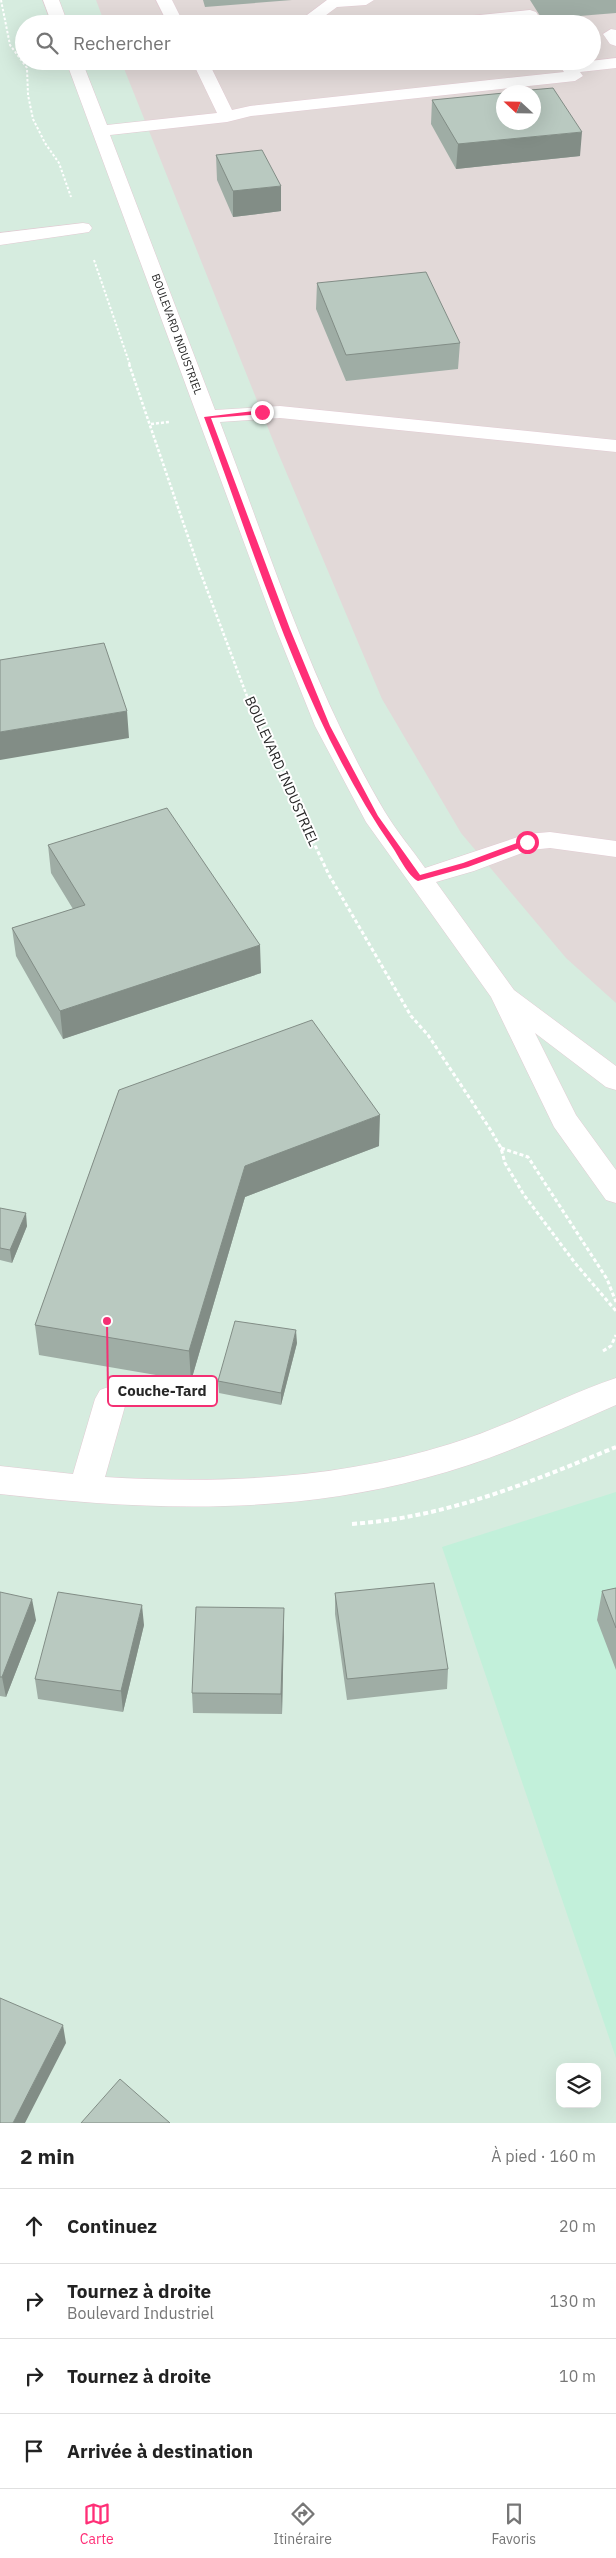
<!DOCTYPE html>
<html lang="fr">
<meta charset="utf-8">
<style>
body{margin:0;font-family:"IBM Plex Sans",sans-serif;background:#f6f6f6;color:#222}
.controls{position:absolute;right:15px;bottom:15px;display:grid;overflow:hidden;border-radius:10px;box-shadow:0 5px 20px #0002}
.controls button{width:45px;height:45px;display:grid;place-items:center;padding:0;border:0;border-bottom:1px solid #e0e0e0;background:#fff;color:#222;font:25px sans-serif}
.compass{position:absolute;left:496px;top:85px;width:45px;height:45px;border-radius:50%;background:#fff;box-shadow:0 5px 20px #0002;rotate:292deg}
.stop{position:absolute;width:15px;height:15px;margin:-11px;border:4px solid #ff2f77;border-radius:50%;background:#fff}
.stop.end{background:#ff2f77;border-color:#fff;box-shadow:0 1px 5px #0008}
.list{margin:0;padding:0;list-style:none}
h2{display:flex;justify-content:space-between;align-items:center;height:65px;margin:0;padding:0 20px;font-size:21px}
h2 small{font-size:16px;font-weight:400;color:#767676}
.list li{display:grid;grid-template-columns:32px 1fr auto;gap:15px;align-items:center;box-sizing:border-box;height:75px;padding:0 20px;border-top:1px solid #e0e0e0}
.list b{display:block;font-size:19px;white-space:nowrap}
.list p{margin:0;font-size:16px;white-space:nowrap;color:#767676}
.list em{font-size:16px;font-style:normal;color:#767676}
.icon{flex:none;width:28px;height:28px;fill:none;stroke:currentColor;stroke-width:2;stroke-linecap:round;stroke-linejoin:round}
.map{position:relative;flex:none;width:616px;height:2123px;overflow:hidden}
.search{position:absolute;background:#fff;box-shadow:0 5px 20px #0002;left:15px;right:15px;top:15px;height:55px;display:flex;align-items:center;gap:12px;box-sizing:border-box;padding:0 18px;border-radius:28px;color:#767676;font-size:19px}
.sheet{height:365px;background:#fff}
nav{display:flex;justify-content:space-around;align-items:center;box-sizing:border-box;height:70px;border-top:1px solid #e0e0e0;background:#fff;font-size:14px;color:#767676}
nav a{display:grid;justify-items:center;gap:2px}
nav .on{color:#ff2f77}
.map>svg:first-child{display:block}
</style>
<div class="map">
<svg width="616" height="2123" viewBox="0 0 616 2123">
<rect width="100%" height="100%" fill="#d6ecdf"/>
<path fill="#e2d9d8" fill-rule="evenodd" d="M96,0H616V1003L566,958L461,833L382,699L276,448L121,61H592V24H105ZM504,92H534V122H504Z"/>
<path fill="#c2f0da" d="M616,1492V2058L442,1547Z"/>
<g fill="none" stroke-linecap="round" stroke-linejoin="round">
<g stroke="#e2cbd3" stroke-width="1">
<path id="minor" d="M43,0H59L68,24H52Z
M156,0H172L184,24H168Z
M327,0H374L366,5L337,7L314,24H295Z
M530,10L536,12L538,15L536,18L490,24H432L440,19Z
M611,29L616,30V46L610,44L603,34Z
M616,58V68L580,72L583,76L575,81L251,116L227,122L110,135L215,410L280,406L616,440V452L280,418L220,422C270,553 313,691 385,812C397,832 412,849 425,868L527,834L550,832L616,841V857L550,848L530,850L474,871L436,882L514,990L616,1066V1090L606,1087L535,1033L576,1115L616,1170V1203L606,1200L554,1127L491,997L366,822L315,726L276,629L66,61H82L107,125L217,113L192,61H208L232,110L250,106L564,72L556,61L573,63Z
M83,223L89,224L92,228L89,232L0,245V233Z
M616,1378V1405C554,1432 491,1461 425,1478C285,1516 142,1510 0,1494V1466L73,1474L95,1399L100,1390L111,1386L122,1390L127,1399L105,1477C221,1484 339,1479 450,1444C507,1427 560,1397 616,1378Z"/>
</g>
<path stroke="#fff" stroke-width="2" stroke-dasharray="2.5 2" stroke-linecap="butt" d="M1,0L10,45L27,68L28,95L33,119L45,143L59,163L71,197
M94,260L130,365"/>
<path stroke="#fff" stroke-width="2.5" stroke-dasharray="3 2" stroke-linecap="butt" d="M129,364L197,563L251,707L305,823
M151,424L169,422"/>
<path stroke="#fff" stroke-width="3" stroke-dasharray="4 2.5" stroke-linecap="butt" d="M304,822L329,875L411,1016L428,1035L490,1129L501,1148L505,1163L524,1195L575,1263L616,1311
M501,1148L528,1157L607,1279L616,1302
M603,1351L611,1346L616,1335"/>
<path stroke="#fff" stroke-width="4" stroke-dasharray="5 3" stroke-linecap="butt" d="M352,1524C448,1517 528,1483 616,1447"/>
<use href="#minor" fill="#fff" fill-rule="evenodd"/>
</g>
<path fill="#9fada5" d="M203,0H292L205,7Z
M530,0H616V13L542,19Z
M432,100L580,156L456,169L431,124Z
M216,155L281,211L233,217L217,180Z
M317,283L460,343L458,369L346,381L316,309Z
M48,845L261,973L63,1039L16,956L12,928L73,909L51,873Z
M119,1090L379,1146L245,1197L191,1381L39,1355L35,1325Z
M0,1208L27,1226L12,1263L0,1260Z
M297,1343L281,1405L219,1393L218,1381Z
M616,1588V1670L597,1620L602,1591Z
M0,1592L36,1620L6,1697L0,1696Z
M335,1593L448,1669L447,1689L347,1700L335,1614Z
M284,1608L282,1714L193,1713L192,1693Z
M144,1625L123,1712L38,1699L35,1679Z"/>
<path fill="#828d86" d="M582,132L580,156L456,169L458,144Z
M281,186V211L233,217V191Z
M127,711L129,738L0,760V732Z
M260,945L261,973L63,1039L60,1011Z
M380,1115L379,1146L245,1197L191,1381L189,1351L245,1166Z
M26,1213L27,1226L12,1263L10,1250Z
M296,1330L297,1343L281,1405V1393Z
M32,1599L36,1620L6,1697L2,1677Z
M142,1605L144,1625L123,1712L121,1691Z
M284,1608V1629L282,1714L281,1694Z
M63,2025L66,2043L25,2123H13Z"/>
<path fill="#b9c9c0" stroke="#828d86" d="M553,88L582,132L458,144L432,100L504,93V122H534V92H508Z
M262,150L281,186L233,191L216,155Z
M426,272L460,343L346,355L317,283Z
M104,643L127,711L0,732V660Z
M167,808L260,945L60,1011L12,928L85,905L48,845Z
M312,1020L380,1115L245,1166L189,1351L35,1325L119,1090Z
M0,1208L26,1213L10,1250L0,1248Z
M235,1321L296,1330L281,1393L218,1381Z
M434,1583L448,1669L347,1679L335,1593Z
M616,1588V1628L602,1591Z
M0,1592L32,1599L2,1677H0Z
M58,1592L142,1605L121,1691L35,1679Z
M196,1607L284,1608L281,1694L192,1693Z
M0,1998L63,2025L13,2123H0Z
M120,2079L170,2123H81Z"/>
<path fill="#ff2f77" d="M262,410L264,414L211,418L290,629L330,726L378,816L420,875L463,863L525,840H530V844L468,867L418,881C408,876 399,857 393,848C306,724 257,559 204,417Z"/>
<g text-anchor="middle" stroke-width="4" stroke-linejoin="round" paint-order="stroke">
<g font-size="11" fill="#272727" stroke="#fff">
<text transform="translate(177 334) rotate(70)" y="4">BOULEVARD INDUSTRIEL</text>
</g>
<g font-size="14" fill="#272727" stroke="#fff">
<text transform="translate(282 771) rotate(66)" y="5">BOULEVARD INDUSTRIEL</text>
</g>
</g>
<path fill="none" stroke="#f42f73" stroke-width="2" d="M107 1321L108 1391"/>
<circle fill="#f42f73" stroke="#fff" stroke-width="2" cx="107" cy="1321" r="5"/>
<rect fill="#fff" stroke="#f42f73" stroke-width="2" x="108" y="1376" width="109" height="30" rx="5"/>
<g font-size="15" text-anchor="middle" font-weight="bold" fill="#272727">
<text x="162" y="1396">Couche-Tard</text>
</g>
</svg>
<div class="controls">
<button><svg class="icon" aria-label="layers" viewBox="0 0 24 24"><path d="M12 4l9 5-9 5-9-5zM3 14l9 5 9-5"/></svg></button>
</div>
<svg class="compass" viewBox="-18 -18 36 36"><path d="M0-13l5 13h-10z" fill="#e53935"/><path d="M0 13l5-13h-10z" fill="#767676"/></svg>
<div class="stop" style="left:527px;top:842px"></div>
<div class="stop end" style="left:262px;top:412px"></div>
<div class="search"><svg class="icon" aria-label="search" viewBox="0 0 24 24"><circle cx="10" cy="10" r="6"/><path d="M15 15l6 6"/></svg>Rechercher</div>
</div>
<section class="sheet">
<h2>2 min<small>À pied · 160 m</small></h2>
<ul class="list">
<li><svg class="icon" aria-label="ahead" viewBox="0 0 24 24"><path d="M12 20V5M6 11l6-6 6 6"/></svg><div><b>Continuez</b></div><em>20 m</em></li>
<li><svg class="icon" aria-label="right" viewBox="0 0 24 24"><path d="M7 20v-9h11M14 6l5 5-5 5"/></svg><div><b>Tournez à droite</b><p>Boulevard Industriel</p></div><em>130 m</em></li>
<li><svg class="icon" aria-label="right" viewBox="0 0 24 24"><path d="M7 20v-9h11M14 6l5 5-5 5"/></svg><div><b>Tournez à droite</b></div><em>10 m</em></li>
<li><svg class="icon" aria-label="arrive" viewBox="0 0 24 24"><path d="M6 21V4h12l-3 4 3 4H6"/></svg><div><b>Arrivée à destination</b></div></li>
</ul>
</section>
<nav>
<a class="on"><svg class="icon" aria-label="map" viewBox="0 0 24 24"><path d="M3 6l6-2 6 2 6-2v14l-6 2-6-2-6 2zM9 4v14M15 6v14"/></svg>Carte</a>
<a><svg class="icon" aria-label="directions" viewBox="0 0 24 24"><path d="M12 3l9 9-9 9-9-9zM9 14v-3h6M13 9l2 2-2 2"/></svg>Itinéraire</a>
<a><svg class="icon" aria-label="saved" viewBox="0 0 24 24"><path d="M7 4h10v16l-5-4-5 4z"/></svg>Favoris</a>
</nav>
